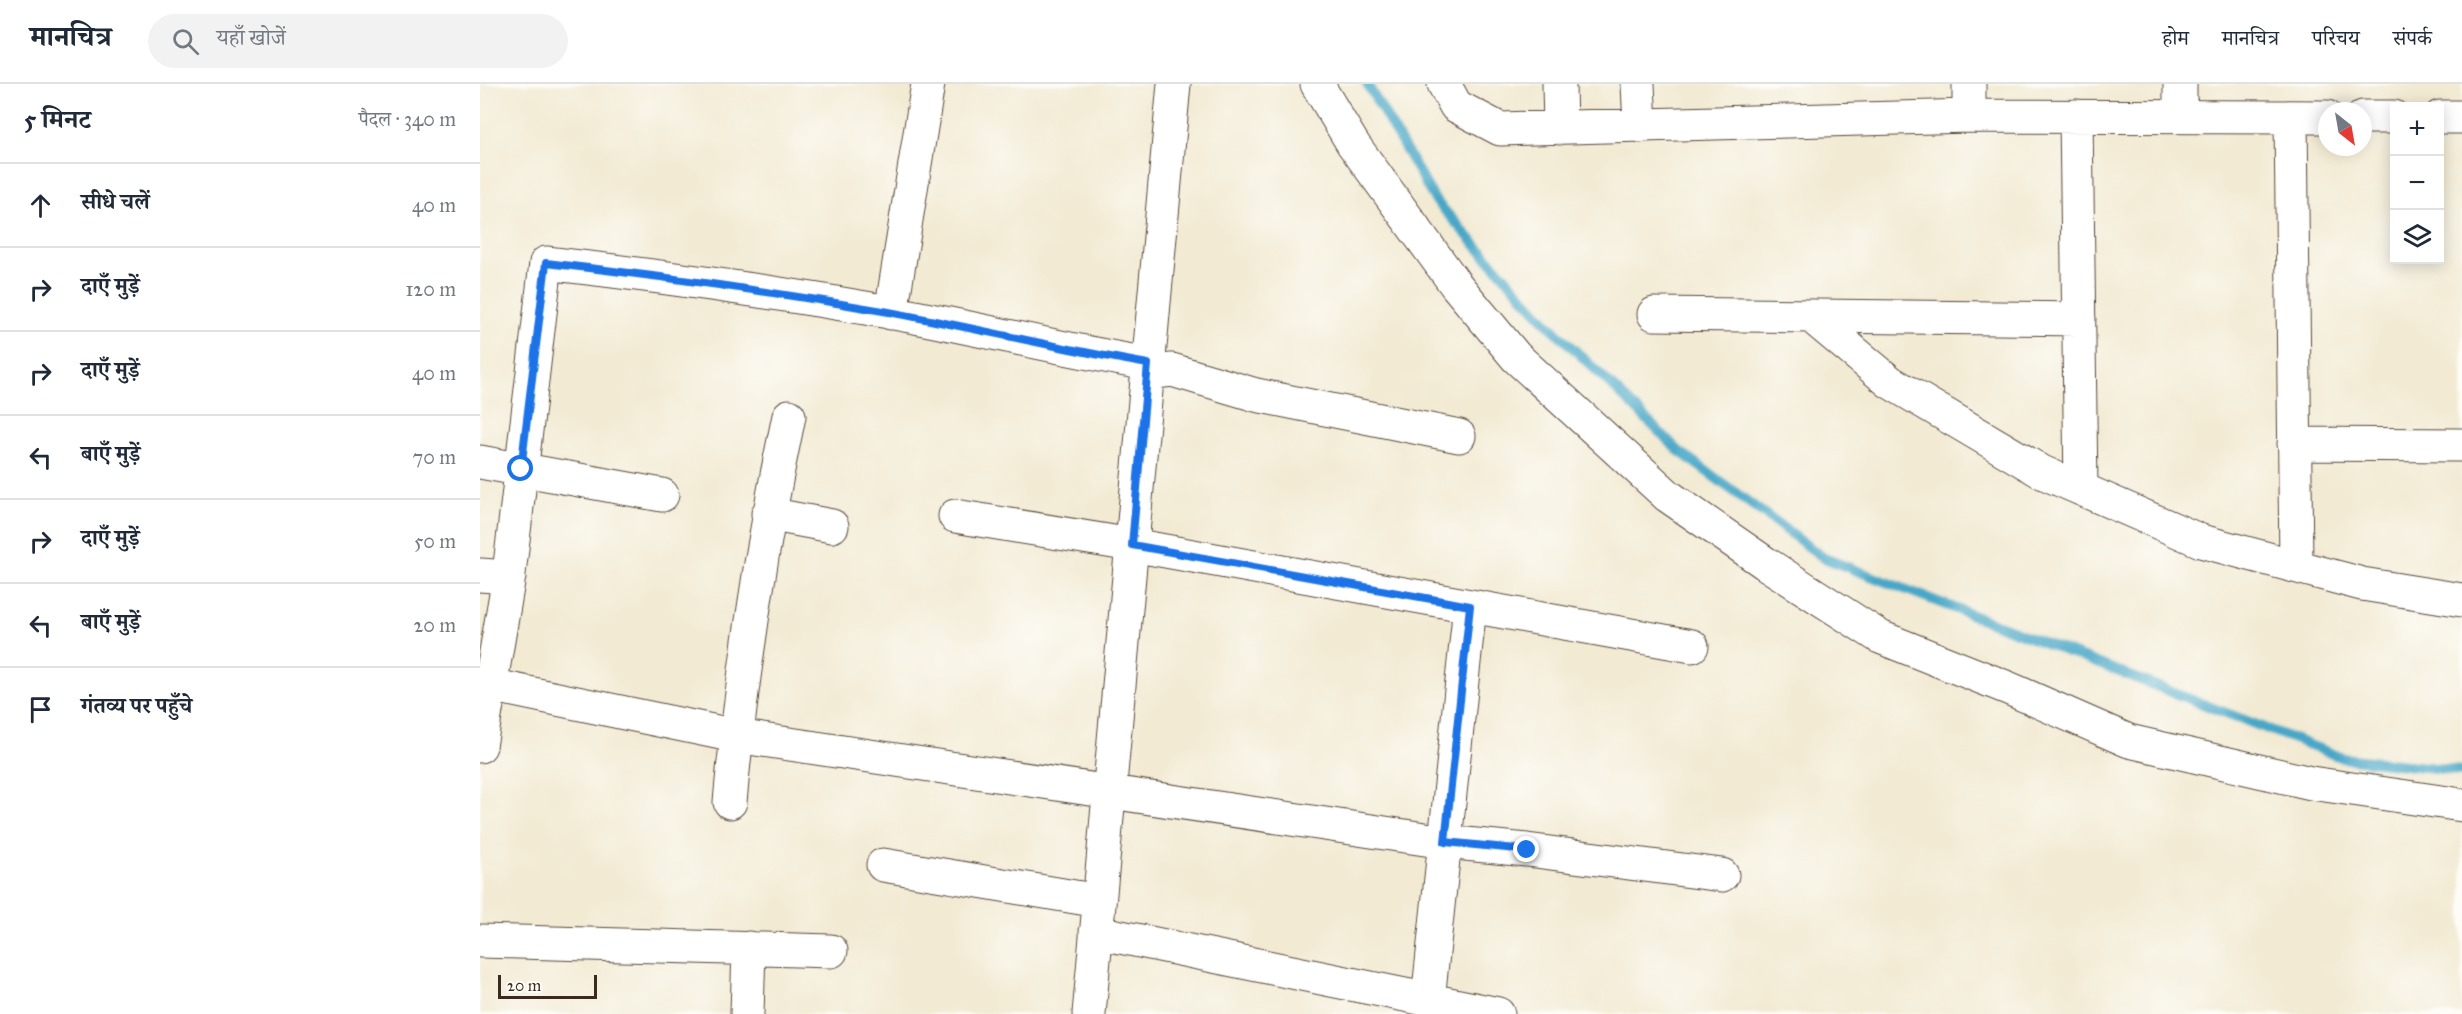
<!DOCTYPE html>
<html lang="hi">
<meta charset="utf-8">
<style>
body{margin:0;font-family:"IM FELL Great Primer","Noto Serif Devanagari",serif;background:#f2f2f3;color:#1f2937}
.controls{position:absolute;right:18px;top:18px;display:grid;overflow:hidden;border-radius:0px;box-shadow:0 3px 15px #0003}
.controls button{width:54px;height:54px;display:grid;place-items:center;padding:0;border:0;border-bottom:2px solid #e0e1e3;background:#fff;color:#1f2937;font:30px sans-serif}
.compass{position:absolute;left:1838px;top:18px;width:54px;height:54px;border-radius:50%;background:#fff;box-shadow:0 3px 15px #0003;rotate:149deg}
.scale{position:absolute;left:18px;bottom:15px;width:99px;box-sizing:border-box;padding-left:6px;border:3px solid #3b2a1e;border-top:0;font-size:16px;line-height:21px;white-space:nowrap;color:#3b2a1e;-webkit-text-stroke:4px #fdfcf7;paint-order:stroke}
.stop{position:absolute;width:18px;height:18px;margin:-14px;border:4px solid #1a73e8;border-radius:50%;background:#fff}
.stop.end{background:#1a73e8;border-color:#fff;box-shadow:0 2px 6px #0008}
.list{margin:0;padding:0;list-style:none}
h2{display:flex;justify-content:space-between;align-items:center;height:78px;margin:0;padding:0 24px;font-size:26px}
h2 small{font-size:20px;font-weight:400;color:#747a83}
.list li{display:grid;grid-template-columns:39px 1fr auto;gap:18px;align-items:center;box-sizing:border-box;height:84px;padding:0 24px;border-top:2px solid #e0e1e3}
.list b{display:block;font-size:22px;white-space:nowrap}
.list em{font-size:20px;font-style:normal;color:#747a83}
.icon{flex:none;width:33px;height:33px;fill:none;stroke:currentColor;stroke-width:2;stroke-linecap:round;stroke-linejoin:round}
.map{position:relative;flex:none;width:1982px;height:930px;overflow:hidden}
header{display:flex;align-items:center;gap:36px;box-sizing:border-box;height:84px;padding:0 30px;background:#fff;border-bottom:2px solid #e0e1e3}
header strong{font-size:28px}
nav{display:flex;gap:33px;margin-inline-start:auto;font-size:21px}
.search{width:420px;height:54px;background:#f2f2f3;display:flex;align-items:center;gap:15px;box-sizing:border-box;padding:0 21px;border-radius:33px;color:#747a83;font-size:22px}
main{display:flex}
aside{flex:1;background:#fff}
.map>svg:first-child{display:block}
</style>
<header>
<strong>मानचित्र</strong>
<div class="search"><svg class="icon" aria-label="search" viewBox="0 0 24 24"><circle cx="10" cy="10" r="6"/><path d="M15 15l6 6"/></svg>यहाँ खोजें</div>
<nav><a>होम</a><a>मानचित्र</a><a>परिचय</a><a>संपर्क</a></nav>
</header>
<main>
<aside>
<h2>5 मिनट<small>पैदल · 340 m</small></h2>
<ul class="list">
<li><svg class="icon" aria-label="ahead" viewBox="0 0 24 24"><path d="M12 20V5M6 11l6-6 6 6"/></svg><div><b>सीधे चलें</b></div><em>40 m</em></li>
<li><svg class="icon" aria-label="right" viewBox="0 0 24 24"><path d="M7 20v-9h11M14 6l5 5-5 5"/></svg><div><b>दाएँ मुड़ें</b></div><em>120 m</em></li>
<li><svg class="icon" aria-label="right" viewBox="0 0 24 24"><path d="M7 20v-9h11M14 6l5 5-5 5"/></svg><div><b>दाएँ मुड़ें</b></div><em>40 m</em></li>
<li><svg class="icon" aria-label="left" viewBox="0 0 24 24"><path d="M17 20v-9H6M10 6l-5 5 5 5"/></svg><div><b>बाएँ मुड़ें</b></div><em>70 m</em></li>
<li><svg class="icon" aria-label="right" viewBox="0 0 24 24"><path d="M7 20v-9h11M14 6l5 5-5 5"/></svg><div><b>दाएँ मुड़ें</b></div><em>50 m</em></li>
<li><svg class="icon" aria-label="left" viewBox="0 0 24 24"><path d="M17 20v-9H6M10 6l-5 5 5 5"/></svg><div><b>बाएँ मुड़ें</b></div><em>20 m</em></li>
<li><svg class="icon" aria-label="arrive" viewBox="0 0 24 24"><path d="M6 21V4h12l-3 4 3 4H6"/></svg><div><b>गंतव्य पर पहुँचे</b></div></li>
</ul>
</aside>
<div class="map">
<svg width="1982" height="930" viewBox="0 0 1982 930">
<rect width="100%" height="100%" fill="#fdfcf7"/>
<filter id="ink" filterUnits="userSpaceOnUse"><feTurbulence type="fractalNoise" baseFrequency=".0167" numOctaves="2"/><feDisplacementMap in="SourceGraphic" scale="12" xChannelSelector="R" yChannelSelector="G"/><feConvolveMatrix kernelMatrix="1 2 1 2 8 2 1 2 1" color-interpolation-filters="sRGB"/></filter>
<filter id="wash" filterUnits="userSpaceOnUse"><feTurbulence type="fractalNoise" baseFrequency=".008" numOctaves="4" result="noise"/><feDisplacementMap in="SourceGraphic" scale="24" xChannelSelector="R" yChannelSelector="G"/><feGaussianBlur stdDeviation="1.35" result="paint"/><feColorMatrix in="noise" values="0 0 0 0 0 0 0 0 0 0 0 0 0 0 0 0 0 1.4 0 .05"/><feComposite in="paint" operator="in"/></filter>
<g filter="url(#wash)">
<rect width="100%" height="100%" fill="#f2ead3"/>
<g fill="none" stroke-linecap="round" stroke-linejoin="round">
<path stroke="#47a7c7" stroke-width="10" d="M887,0L955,116L1065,237L1199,367L1344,474L1863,674L1982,687"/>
</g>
</g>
<g filter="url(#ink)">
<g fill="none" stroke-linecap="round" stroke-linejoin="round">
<g stroke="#564739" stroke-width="35">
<path id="street" d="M837,0L873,60L976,201L1036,273L1188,412L1285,479L1400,553L1528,604L1649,657L1831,699L1982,721
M964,0L976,22L1020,45L1489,32L1847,33
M1079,0L1080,44
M1158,0L1160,42
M1700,0V32
M1489,32V0
M1596,32L1601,405
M1811,33L1816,482
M1883,33H1914
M1960,33H1982
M411,229L448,0
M1174,230L1599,235
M1331,232L1410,298L1562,388L1721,457L1882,500L1982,516
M667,289L692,286L776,311L979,352
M1814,360L1982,361
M0,378L182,411
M288,430L352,442
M475,432L652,461L1212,562
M0,491L29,493
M0,599L256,652L965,758L1047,766L1242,791
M0,662L28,498L66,179C181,192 295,208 409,228C495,244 581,265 668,280
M250,718C262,588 282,459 309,332
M403,781L619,817
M616,848L1018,930
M0,857L351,867
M948,916L990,522
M267,930L269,864
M609,930L694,0"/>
</g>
<use href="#street" stroke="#fff" stroke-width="33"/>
</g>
</g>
<g fill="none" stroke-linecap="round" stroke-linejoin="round" filter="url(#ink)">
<path stroke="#1a73e8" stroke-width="8" d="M41,385L66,179C181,192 295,208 409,228C495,244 581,265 668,280L652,461L990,522L965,758L1047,766"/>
</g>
</svg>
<div class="controls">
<button>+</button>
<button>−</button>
<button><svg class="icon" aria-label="layers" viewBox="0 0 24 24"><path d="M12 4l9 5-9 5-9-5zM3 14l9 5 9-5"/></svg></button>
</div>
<svg class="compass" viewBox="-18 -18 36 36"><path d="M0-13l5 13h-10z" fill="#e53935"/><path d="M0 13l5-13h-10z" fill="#747a83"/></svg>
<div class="scale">20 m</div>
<div class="stop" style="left:41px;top:385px"></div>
<div class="stop end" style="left:1047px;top:766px"></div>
</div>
</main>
